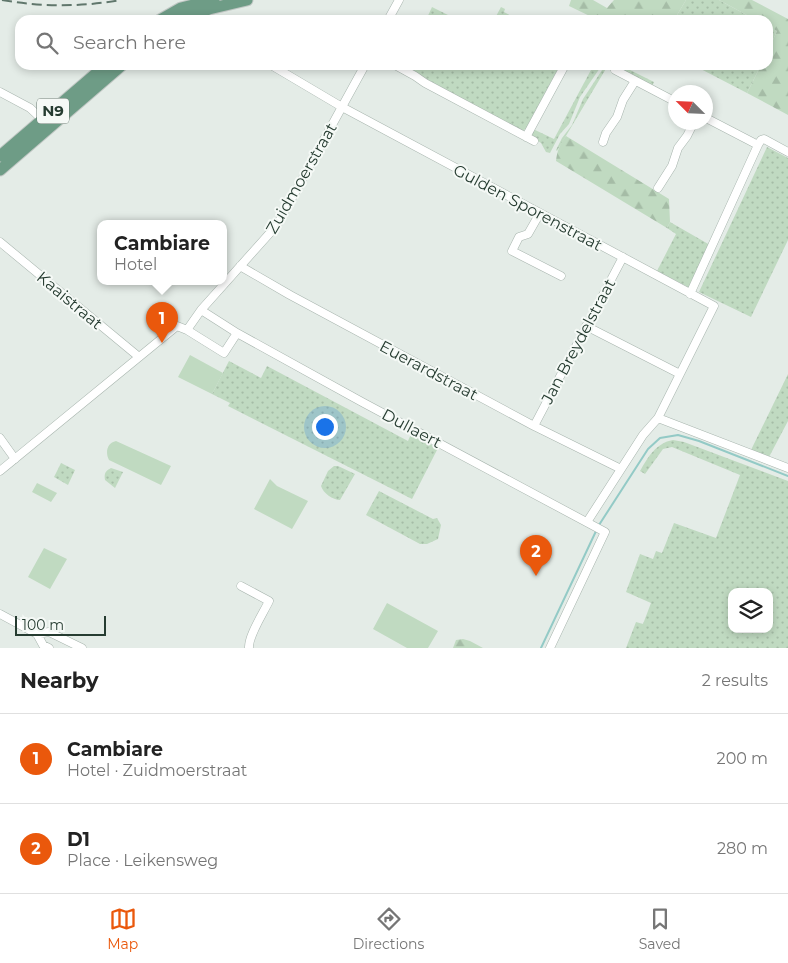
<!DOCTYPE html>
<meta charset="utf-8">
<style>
body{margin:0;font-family:Montserrat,sans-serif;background:#f2f2f2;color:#222}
.controls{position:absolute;right:15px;bottom:15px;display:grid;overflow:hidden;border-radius:10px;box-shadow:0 2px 8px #0003}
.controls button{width:45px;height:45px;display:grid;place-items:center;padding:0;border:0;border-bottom:1px solid #e0e0e0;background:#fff;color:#222;font:25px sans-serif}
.compass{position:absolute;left:668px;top:85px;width:45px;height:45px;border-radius:50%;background:#fff;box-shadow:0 2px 8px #0003;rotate:294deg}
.scale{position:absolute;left:15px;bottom:12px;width:91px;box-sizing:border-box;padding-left:5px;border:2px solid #263c31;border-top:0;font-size:14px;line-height:18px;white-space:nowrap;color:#263c31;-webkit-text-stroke:4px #f5f9f6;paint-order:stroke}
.you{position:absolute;left:324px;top:426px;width:18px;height:18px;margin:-12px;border:4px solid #fff;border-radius:50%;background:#1a73e8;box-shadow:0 0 0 8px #1a73e833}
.badge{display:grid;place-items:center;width:32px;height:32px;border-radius:50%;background:#ea580c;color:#fff;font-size:16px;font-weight:700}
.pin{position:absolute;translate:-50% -41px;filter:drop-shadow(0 1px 2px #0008)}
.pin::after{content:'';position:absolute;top:26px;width:18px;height:15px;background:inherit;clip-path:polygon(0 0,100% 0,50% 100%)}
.popup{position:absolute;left:97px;top:220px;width:130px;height:65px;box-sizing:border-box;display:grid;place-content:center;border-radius:10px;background:#fff;filter:drop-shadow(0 1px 4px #0005);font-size:16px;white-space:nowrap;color:#767676}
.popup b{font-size:19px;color:#222}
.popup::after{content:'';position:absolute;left:50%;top:100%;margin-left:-10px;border:10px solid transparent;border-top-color:#fff}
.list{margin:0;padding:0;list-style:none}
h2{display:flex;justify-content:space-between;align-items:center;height:65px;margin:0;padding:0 20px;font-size:21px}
h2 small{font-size:16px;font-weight:400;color:#767676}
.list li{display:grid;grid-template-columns:32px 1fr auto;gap:15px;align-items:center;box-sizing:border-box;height:90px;padding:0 20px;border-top:1px solid #e0e0e0}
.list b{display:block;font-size:19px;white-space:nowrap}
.list p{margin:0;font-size:16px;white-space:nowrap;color:#767676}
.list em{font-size:16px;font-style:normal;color:#767676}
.icon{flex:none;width:28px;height:28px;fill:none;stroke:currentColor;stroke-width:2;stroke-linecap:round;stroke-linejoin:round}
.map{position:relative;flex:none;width:788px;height:648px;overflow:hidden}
.search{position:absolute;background:#fff;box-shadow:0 2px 8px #0003;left:15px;right:15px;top:15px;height:55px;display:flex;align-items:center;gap:12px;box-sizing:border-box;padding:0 18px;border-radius:15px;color:#767676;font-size:19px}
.sheet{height:245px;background:#fff}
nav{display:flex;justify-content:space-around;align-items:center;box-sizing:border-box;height:70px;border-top:1px solid #e0e0e0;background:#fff;font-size:14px;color:#767676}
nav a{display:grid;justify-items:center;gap:2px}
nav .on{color:#ea580c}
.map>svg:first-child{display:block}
</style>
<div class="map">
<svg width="788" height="648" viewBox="0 0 788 648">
<defs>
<pattern id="grass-dots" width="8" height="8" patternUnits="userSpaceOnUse" patternTransform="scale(1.25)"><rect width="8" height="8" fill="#c0dac1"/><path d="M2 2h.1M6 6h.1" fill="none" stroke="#a5bca6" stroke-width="1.8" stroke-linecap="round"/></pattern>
<pattern id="forest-firs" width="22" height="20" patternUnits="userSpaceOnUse" patternTransform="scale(1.25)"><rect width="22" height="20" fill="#c0dac1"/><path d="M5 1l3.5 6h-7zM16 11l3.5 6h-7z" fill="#a5bca6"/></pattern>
</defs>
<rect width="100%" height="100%" fill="#e4ece7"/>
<path fill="url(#grass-dots)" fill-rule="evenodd" d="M686,0H719L756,20H674Z
M432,7L452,17L458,15L468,20H426Z
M501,7L505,9L504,12L519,20H494Z
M768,26L777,31L768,51Z
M401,65H560L526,129L521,131Z
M588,65H602L580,97L569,124L560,134L550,153L546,152L541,143L531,136L533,129L554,139L592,68Z
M612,65H630L628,69L654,82L652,87Z
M693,65H761L747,93Z
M604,67H607L557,151L556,150L562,138L572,125L583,99Z
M767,147L788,158V240L751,317L699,292Z
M670,222L710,245L690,288L657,271L676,234L667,228Z
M229,361L261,378L267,366L408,441L411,434L438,448L412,499L228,406L230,403L212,394Z
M788,374V421L769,457L751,450Z
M673,440L684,442L788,481V648H626L636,622L643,624L651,603L626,592L640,554L653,559L656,551L662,553L674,523L716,538L740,475L672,447L663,449L645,474L640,471C648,457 656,443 673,440ZM732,592H769V629H732Z
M61,463L75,470L68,485L54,477Z
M334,466H338L355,474L340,500C333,500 323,493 321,486L328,471Z
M111,468L123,472L115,488L105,480C104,474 105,471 111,468Z
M379,491L433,519L437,518L441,525L438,539L427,544H420L366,515Z"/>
<path fill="url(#forest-firs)" d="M571,0H593L607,8L614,0H686L674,20H598L569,6Z
M719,0H752L788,19V115L747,93L761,65H768V51L777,31L768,26V20H756Z
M566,136L669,199L670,222L667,228L556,161C557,151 560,144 566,136Z
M463,639L470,641L483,648H453L456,640Z"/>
<path fill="#c0dac1" d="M190,355L223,373L212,394L178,377Z
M116,441L171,466L161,485L109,460C105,452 107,443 116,441Z
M270,479L277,486L308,501L292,529L254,509Z
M37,483L57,493L51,502L32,492Z
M44,548L67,559L50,589L28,577Z
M387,603L438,631L428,648H407L373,629Z"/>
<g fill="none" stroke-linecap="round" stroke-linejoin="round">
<path stroke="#93cac6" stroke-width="2" d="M599,525L648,449L660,438L678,435L699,441L788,476
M541,648L597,529"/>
<g stroke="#a7b4ad" stroke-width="9">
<path id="minor" d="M388,20L399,0
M271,65L342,107L714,306L658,418L643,435L587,522
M395,65L415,76L425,83L534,141
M615,70L676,102
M0,92L30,108L45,122
M706,118L758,145L761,140L764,139L788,152
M526,137L565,65
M603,142L606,133L617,117L623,100L635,81
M658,188L672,166L678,148L687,136L694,122
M540,213L528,234L519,237L512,251L561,276
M0,242L139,357
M240,266L290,295L534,426L621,469
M690,294L758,145
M201,310L237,333L362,402L605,532L550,648
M586,326L680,374
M187,330L201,310L277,225L365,65
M658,418L788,468
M534,426L623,257
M0,438L15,459
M0,471L177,326L187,330L224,353L237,333
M241,586L269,601C264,612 248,636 249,648
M0,614L37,634L49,632L82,648
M37,634L43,645L49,648"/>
</g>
<g stroke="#c2c8c5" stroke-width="13">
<path id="primary" d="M160,20L181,8L214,0
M180,20L209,9L247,0
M0,156L106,65
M0,170L122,65"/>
</g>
<use href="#minor" stroke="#fff" stroke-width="8"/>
<use href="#primary" stroke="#6e9c86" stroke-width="11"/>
<path stroke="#60776c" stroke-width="2" stroke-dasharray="10 5" stroke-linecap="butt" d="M2,0C42,7 81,7 121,0"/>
</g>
<g text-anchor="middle" stroke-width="4" stroke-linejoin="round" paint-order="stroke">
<rect fill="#f5f9f6" stroke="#64756c" stroke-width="1" x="37" y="98.5" width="32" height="25" rx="4"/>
<g font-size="15" font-weight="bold" fill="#263c31">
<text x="53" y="116">N9</text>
</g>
<g font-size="16" fill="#263c31" stroke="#f5f9f6">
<text transform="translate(301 178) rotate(-60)" y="6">Zuidmoerstraat</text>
<text transform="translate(528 207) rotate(28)" y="6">Gulden Sporenstraat</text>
<text transform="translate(70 300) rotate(40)" y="6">Kaaistraat</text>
<text transform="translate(578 341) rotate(-62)" y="6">Jan Breydelstraat</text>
<text transform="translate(429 370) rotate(28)" y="6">Euerardstraat</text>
<text transform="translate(412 428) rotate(28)" y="6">Dullaert</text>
</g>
</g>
</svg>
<div class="controls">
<button><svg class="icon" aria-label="layers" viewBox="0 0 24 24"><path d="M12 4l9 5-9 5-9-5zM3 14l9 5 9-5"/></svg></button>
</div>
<svg class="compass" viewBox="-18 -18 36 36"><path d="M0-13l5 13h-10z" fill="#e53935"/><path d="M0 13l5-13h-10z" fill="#767676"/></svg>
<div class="scale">100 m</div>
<div class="you"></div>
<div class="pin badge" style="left:162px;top:343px">1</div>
<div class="popup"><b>Cambiare</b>Hotel</div>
<div class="pin badge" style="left:536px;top:576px">2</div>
<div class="search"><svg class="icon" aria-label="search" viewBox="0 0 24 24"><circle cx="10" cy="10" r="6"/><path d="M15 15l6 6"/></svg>Search here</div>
</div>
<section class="sheet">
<h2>Nearby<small>2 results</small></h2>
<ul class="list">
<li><span class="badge">1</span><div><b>Cambiare</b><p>Hotel · Zuidmoerstraat</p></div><em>200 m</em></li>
<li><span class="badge">2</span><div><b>D1</b><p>Place · Leikensweg</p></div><em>280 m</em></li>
</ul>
</section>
<nav>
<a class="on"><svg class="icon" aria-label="map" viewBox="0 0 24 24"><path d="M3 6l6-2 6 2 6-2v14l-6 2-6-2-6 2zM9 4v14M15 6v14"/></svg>Map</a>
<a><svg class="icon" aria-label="directions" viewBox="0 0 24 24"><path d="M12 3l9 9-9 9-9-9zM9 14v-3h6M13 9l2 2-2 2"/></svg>Directions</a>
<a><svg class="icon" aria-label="saved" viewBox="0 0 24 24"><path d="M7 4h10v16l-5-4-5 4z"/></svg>Saved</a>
</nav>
